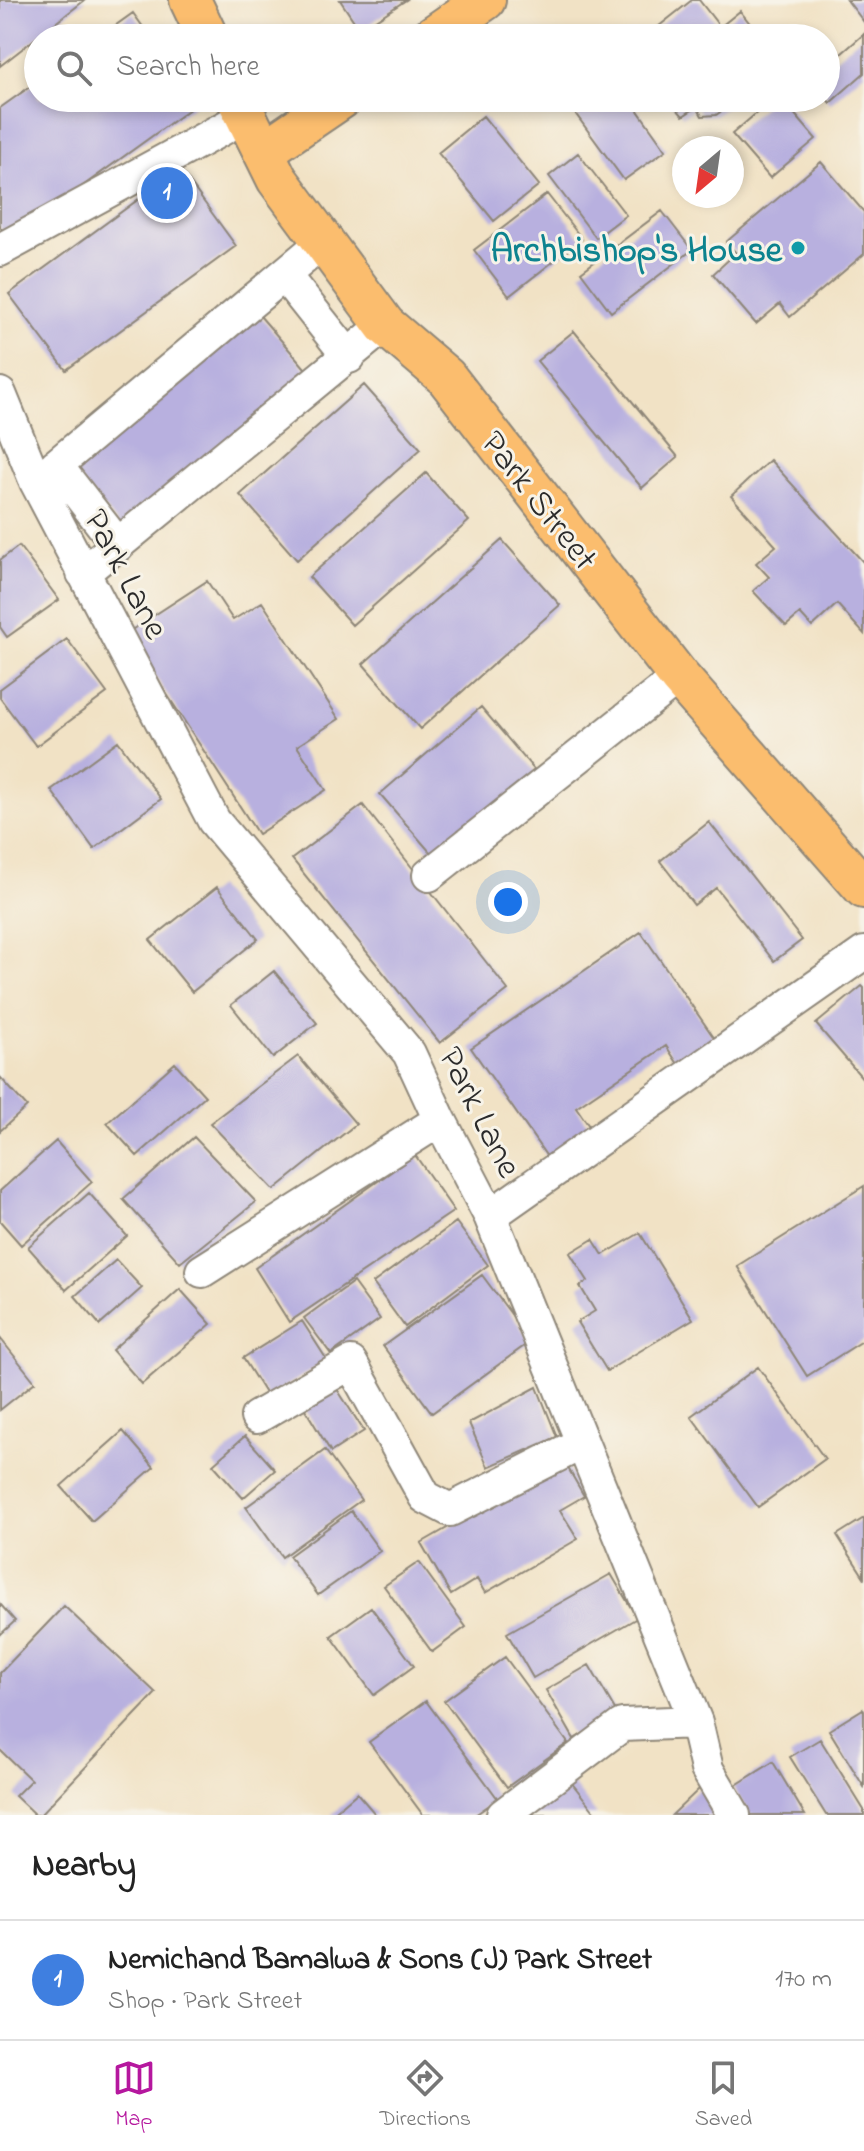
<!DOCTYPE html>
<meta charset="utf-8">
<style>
body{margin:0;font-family:"Indie Flower",sans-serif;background:#f2f2f2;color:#222}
.compass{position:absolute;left:672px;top:136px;width:72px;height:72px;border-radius:50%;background:#fff;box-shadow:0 4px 12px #0003;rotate:209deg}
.you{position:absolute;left:508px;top:902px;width:28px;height:28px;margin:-20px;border:6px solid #fff;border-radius:50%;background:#1a73e8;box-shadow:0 0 0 12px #1a73e833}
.badge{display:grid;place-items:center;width:52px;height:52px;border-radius:50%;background:#b5179e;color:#fff;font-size:26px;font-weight:700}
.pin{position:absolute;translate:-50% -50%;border:4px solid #fff;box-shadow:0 2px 8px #0006}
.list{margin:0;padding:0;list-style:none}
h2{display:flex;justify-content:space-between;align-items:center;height:104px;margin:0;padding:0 32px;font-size:34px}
h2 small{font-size:26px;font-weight:400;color:#767676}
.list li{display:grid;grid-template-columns:52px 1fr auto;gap:24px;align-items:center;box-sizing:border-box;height:120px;padding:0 32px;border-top:2px solid #e0e0e0}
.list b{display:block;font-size:30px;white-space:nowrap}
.list p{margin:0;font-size:26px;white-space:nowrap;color:#767676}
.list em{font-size:26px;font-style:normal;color:#767676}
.icon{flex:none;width:44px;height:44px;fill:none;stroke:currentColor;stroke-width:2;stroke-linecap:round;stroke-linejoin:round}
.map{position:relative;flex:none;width:864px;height:1815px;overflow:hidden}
.search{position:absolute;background:#fff;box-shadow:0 4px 12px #0003;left:24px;right:24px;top:24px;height:88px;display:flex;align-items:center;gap:20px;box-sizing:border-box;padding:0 28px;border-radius:44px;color:#767676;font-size:30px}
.sheet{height:224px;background:#fff}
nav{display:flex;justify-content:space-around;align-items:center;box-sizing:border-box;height:112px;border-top:2px solid #e0e0e0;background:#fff;font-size:22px;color:#767676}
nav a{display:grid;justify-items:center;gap:4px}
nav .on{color:#b5179e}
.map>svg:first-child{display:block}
</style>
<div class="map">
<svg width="864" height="1815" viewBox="0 0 864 1815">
<rect width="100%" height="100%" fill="#f7f3e8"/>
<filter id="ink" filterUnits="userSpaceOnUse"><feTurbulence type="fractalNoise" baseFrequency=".0125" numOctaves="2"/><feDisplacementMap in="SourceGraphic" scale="16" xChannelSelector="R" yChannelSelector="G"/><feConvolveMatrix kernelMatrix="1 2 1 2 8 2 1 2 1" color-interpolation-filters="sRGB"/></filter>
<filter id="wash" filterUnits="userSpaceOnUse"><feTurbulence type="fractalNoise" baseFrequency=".006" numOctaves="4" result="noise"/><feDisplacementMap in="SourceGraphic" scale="32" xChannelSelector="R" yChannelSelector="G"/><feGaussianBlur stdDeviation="1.8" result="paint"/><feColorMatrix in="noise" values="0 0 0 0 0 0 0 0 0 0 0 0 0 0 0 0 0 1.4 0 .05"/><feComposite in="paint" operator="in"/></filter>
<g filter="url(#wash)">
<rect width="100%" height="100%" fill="#f1e2c5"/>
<g id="blocks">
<path fill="#b8b0df" d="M0,0H85L0,66Z
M340,0H406L360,30Z
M692,0H699L720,27L740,11L759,35L755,38H644Z
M847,0H864V22Z
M133,13L151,38H98Z
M864,34V73L830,103L826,98V67Z
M38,81V98H194L198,103L9,239L0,227V108Z
M564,98H629L666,150L624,180Z
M667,98H737V100L716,115L702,116L697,107L683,116Z
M774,98H781L816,139L770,178L732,134Z
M483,116L539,185L494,221L438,153Z
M578,153L626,215L596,238L549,176Z
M821,162L864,212V254L790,317L780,304L756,324L713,274L736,253L726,242Z
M180,169L236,246L66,370L9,294Z
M547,194L582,239L509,296L474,250Z
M662,211L692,250L611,312L581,272Z
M254,309L311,375L126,533L69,467Z
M574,331L678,457L642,488L537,361Z
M364,385L421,449L297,560L240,495Z
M770,460L864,563V634L837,604L812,627L800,614L786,626L753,591L769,577L756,563L776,546L731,496Z
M426,473L469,521L352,625L309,577Z
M502,540L560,605L420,729L363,664Z
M19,546L59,600L7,637L0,627V560Z
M207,581L233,620L262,602L339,719L297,746L326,790L258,834L127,633Z
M67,639L107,693L36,746L0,698V689Z
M481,707L537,773L437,860L380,794Z
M118,741L161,799L94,849L51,790Z
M363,805L508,990L440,1043L292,859Z
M709,822L802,940L774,961L716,888L694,905L660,861Z
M217,887L258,939L192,992L150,940Z
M641,932L719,1045L682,1070L666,1046L576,1107L593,1132L550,1161L471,1048Z
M274,971L317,1023L273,1058L231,1005Z
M862,986L864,988V1080L816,1024Z
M298,1056L356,1124L274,1190L210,1123Z
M175,1063L205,1096L137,1156L107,1123Z
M0,1077L27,1107L0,1131Z
M194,1137L256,1202L180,1263L123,1199Z
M56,1141L92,1182L21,1245L0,1221V1191Z
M415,1155L454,1211L289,1322L255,1268Z
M864,1186V1340L807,1376L737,1266Z
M89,1193L127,1236L66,1290L28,1247Z
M456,1222L488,1265L405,1327L373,1283Z
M640,1233L693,1319L607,1371L577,1322L595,1311L580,1286L588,1281L570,1253L593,1239L603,1255Z
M116,1260L142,1288L100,1325L75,1296Z
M482,1275L531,1341L432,1413L383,1346Z
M353,1282L380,1319L331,1354L304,1318Z
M180,1289L211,1324L142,1384L112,1350Z
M302,1321L327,1360L268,1398L243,1358Z
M0,1338L35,1382L0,1410Z
M758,1367L825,1459L758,1507L691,1416Z
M537,1387L557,1437L488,1467L469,1423Z
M337,1389L364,1431L331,1452L305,1409Z
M123,1431L154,1467L92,1521L61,1486Z
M245,1436L275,1470L243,1498L213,1464Z
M325,1450L361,1500L282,1557L246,1507Z
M564,1461L584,1496L560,1510L578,1539L485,1593L477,1579L451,1595L421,1543Z
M351,1511L380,1551L318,1595L289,1556Z
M864,1518V1577L837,1535Z
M419,1562L466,1627L432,1652L384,1586Z
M611,1574L637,1618L533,1678L507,1633Z
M0,1604L15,1621L0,1635Z
M64,1606L156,1693L40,1815H35L15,1796L31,1780L0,1750V1673Z
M371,1607L414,1666L374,1695L331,1636Z
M505,1657L568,1743L507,1787L444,1701Z
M589,1665L617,1713L574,1739L546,1690Z
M426,1701L498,1799L475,1815H423L369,1742Z
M863,1709L864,1711V1787L829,1730Z
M820,1739L864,1810V1815H826L790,1757Z
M773,1762L805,1815H750L733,1787Z
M571,1782L597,1815H529Z
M700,1788L715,1815H672Z
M357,1793L376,1815H331Z"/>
</g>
</g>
<g filter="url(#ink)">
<use href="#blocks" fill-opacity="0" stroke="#8e8678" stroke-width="2"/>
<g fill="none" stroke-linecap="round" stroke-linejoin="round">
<g stroke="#8e8678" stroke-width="36">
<path id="minor" d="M0,250L246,116
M284,275L349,357
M0,394L36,482L214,821L409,1053L440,1120L490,1216L696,1722L622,1725L503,1815
M56,465L118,545
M36,482L323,242
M83,573L385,325
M429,875L679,677
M490,1216L864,953
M202,1271L440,1120
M257,1417L351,1363L425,1497L450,1510L582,1443
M696,1722L707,1769L734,1815"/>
</g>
<g stroke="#8e8678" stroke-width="44">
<path id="major" d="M190,0L208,38
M430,38L485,0
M237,98L277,179L385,325L446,377L679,677L864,888
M264,151L342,98"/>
</g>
<use href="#minor" stroke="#fff" stroke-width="32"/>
<use href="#major" stroke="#fbbd6e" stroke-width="40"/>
</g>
</g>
<circle fill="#0f9aa8" stroke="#f7f3e8" stroke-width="3" cx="798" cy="248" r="8"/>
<g text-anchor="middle" stroke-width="6" stroke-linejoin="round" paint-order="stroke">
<g font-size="36" font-weight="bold" fill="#0d838f" stroke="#f7f3e8" text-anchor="end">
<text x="782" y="261">Archbishop's House</text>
</g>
<g font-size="36" fill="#2b2b2b" stroke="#f7f3e8">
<text transform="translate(541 499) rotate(52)" y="13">Park Street</text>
<text transform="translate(128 573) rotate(62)" y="13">Park Lane</text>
<text transform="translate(482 1111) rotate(63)" y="13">Park Lane</text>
</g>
</g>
</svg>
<svg class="compass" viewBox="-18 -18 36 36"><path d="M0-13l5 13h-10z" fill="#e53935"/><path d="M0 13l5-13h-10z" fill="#767676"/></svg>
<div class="you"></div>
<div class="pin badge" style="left:167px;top:193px;background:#3f7fe0">1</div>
<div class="search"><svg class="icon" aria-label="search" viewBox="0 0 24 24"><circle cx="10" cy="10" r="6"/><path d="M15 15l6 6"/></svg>Search here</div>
</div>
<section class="sheet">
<h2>Nearby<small></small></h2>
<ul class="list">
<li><span class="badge" style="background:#3f7fe0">1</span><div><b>Nemichand Bamalwa &amp; Sons (J) Park Street</b><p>Shop · Park Street</p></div><em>170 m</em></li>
</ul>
</section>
<nav>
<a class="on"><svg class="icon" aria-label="map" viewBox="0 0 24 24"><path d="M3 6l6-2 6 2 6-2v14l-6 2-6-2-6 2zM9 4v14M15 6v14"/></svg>Map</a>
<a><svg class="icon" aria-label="directions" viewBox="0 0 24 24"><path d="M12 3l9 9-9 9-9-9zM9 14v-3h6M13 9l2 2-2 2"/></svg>Directions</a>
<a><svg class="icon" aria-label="saved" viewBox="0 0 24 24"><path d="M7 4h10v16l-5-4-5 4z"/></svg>Saved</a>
</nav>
